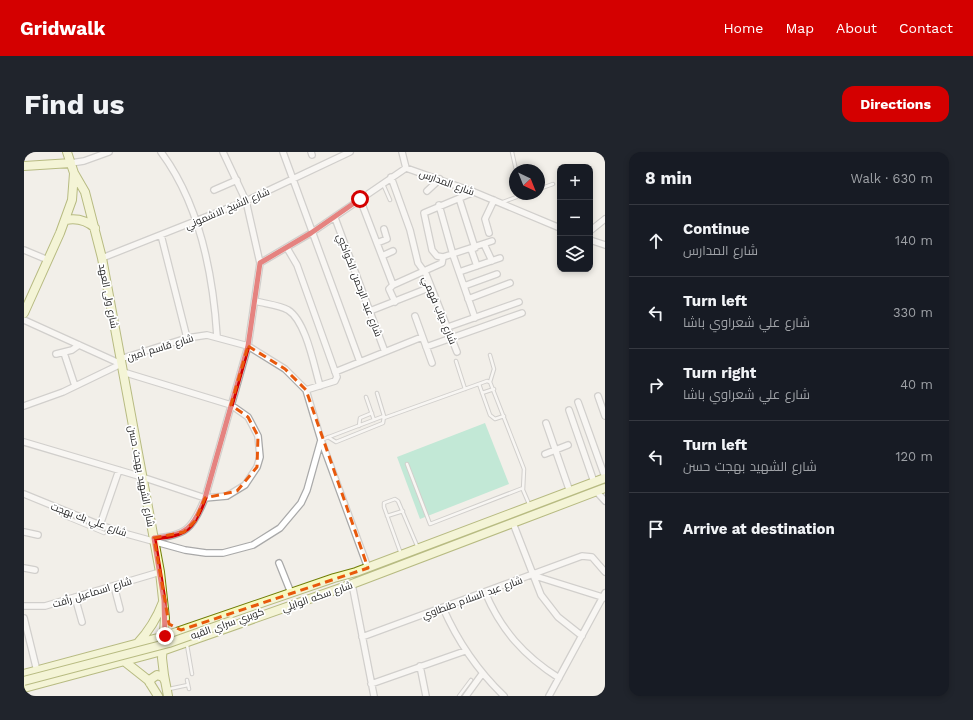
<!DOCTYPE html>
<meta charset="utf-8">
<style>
body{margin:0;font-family:"Work Sans",Cairo,sans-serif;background:#20242c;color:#f1f3f6}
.controls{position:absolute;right:12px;top:12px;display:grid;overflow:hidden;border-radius:8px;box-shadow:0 2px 6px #0003}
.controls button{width:36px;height:36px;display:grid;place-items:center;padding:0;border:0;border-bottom:1px solid #363941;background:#171b24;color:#f1f3f6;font:20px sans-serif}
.compass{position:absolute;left:485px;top:12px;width:36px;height:36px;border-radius:50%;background:#171b24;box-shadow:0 2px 6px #0003;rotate:137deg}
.stop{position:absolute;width:12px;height:12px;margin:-9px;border:3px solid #d40000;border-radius:50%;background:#fff}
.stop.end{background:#d40000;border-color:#fff;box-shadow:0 1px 4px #0008}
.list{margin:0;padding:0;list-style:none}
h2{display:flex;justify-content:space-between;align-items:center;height:52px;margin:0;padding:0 16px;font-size:17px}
h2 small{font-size:13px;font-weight:400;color:#9ea1a6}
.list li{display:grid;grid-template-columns:26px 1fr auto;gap:12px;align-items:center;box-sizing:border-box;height:72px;padding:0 16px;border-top:1px solid #363941}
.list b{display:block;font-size:15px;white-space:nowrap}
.list p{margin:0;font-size:13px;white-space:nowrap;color:#9ea1a6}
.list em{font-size:13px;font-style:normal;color:#9ea1a6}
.icon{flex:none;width:22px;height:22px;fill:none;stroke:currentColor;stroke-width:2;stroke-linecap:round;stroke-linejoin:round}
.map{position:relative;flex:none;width:581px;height:544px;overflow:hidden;border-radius:12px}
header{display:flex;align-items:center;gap:24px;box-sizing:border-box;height:56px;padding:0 20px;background:#d40000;color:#fff}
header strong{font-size:19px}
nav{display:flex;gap:22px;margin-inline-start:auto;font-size:14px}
.intro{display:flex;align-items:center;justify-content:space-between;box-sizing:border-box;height:96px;padding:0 24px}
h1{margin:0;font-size:28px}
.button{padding:10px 18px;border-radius:12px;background:#d40000;color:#fff;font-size:14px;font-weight:700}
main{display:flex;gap:24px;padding:0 24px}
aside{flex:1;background:#171b24;border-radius:12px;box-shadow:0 2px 6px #0003}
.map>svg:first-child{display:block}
</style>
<header>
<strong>Gridwalk</strong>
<nav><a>Home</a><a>Map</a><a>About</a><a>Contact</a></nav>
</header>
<div class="intro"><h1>Find us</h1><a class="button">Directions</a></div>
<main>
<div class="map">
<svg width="581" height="544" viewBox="0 0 581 544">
<rect width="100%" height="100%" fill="#f2efe9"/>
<path fill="#88e0be" d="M461,271L485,332L396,367L373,305Z"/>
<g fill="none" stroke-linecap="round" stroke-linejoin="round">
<g stroke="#a9a9a9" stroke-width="4.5">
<path id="lane" d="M488,0L492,18
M359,32L366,48
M515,37L529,32
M479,50L501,42
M432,209L441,237
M466,230L470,217L466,203
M455,232L466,263L471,267L480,264
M458,241L470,237
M342,245L350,268
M360,266L463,229L466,230L500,317L499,338L505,352
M335,274L336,266L348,261
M304,285L312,290L359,271L360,264L353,241
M297,288L360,264
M383,312L406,372L499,336
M39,364L80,381
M363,364L379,359
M377,402L360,355V351L371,347L374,349L394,396
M163,493L168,522
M163,528L165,537
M145,537L164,533
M435,544L447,528"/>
</g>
<g stroke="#a9a9a9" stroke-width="8">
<path id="street" d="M137,0C175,51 189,122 193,184
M259,0L336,210
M287,0L288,3
M378,0L382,16
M47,11L60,9L85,0
M367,25L386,78L394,111L402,122L433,200
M190,38L213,28
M403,39L416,27
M450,40L400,61L408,98L413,104L419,105L468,89
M435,46L451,96
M336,47L369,133L365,137L371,150
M415,53L429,103L451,166
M311,66L361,200
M566,79L581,67
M465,81L461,67L470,48
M137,83L163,186
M566,88L581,93
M353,91L363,87L360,77
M460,92L468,109
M263,96L273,113L313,225L311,229L282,238
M447,97L453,114
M0,98L24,108
M358,104L369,99
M78,106L222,49L326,0
M236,111L287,81L382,16L450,40L536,76
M435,120L476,106
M369,133L418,111L419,105
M440,134L473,122
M444,147L486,131
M231,149C242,152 255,153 264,158C282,169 290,214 296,234
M346,159L407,135
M391,164L408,211
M0,168L97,212
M424,175L495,150
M402,195L498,161
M40,201L51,234
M32,202L48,198L55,193
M311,220L398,185
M574,244L581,264
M554,250L581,325
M0,254L39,240L97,212
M545,258L570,330
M522,271L546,340
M297,288L344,416
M0,290L118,325L181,346L203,344L221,333L233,315L236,305L234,284L224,265L207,253L99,220
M521,302L544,293
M572,339L581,349
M0,342L76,373L103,382L161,398L182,401H199L229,393L256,376L277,351L283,338L297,288L282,238L261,217L224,194L183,183L163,186L96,207
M489,371L517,443L534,465L558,484
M76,373L95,318
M0,380L14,383
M130,386C162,384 169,376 181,346L224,194L236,111L222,49L199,0
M255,411L267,441
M0,416L11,418
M508,423L581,446
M328,432L350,544
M90,434L96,457
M461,440C477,478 500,504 535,526
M51,445L58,470
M0,454H21L136,420
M419,456C434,490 453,518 480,544
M0,466L13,519
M338,485L558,404L568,405L581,420
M396,514L402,544
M347,532L441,499
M442,544L458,522
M525,544L581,441"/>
</g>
<g stroke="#707d05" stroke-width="10">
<path id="secondary" d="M0,14L47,11
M50,21L61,40L78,106L136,420L141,466L138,506L140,523L144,544
M42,68C53,66 62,68 71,76
M0,161L36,81L48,48L50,21L43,0
M113,492C125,479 133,466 139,450
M100,509L124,528L134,544
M0,522L141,484L310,426L332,420L581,326
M126,531L127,527L133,523L139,525L141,529
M0,536L138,499L328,432L581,336"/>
</g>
<use href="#lane" stroke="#fff" stroke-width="2.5"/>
<use href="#street" stroke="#fff" stroke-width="5.5"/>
<use href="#secondary" stroke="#f7fabf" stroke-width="8"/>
<g stroke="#707d05" stroke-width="10" stroke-linecap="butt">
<path id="secondary-bridge" d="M0,529L145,491L207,469"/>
</g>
<use href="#secondary-bridge" stroke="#f7fabf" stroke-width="8"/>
</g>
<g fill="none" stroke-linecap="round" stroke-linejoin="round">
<path stroke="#d40000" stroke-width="5" d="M141,484L140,448L130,386C162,384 170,376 181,346L224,194L236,111L287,81L336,47"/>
</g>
<path d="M0 0H581V544H0ZM224,194L261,217L282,238L344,416L157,478L145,472L130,386L160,380L171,369L181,346L213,339L233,315L234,284L224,265L207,253Z" fill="#f2efe9" fill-opacity=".55" fill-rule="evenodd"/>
<path fill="none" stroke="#e8590c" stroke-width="3" stroke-dasharray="8 5" stroke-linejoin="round" d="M224,194L261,217L282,238L344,416L157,478L145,472L130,386L160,380L171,369L181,346L213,339L233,315L234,284L224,265L207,253Z"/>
<g text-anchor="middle" stroke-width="3.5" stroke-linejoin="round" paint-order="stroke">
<g font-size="10" fill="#222" stroke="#fff">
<text transform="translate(423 30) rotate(20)" y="4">شارع المدارس</text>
<text transform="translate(203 56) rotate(-23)" y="4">شارع الشيخ الاشموني</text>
<text transform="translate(336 133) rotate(69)" y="4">شارع عبد الرحمن الكواكبي</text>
<text transform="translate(85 144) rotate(79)" y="4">شارع ولى العهد</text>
<text transform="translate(416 158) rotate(67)" y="4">شارع دياب فهمي</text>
<text transform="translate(136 195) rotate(-17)" y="4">شارع قاسم أمين</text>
<text transform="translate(118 324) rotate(79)" y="4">شارع الشهيد بهجت حسن</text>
<text transform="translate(65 367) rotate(20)" y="4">شارع علي بك بهجت</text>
<text transform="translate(68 440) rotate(-17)" y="4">شارع اسماعيل رأفت</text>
<text transform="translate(293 444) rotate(-19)" y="4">شارع سكه الوايلي</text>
<text transform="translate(448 445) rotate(-20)" y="4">شارع عبد السلام طنطاوي</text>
<text transform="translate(203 471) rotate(-19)" y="4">كوبري سراي القبه</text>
</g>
</g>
</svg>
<div class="controls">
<button>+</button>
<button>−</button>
<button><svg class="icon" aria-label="layers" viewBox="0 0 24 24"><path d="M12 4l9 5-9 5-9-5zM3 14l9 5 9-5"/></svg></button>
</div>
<svg class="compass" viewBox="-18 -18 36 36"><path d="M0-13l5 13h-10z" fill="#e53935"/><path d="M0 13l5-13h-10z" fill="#9ea1a6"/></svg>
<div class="stop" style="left:336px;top:47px"></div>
<div class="stop end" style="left:141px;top:484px"></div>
</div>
<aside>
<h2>8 min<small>Walk · 630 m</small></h2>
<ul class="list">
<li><svg class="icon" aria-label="ahead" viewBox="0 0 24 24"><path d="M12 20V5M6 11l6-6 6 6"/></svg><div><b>Continue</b><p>شارع المدارس</p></div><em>140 m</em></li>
<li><svg class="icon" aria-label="left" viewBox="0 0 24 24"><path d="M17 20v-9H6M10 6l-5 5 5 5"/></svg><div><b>Turn left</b><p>شارع علي شعراوي باشا</p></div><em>330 m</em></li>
<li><svg class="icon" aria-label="right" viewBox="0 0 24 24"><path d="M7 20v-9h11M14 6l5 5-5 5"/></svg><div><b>Turn right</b><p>شارع علي شعراوي باشا</p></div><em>40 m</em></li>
<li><svg class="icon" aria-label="left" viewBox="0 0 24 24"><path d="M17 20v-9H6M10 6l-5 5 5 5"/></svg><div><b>Turn left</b><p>شارع الشهيد بهجت حسن</p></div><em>120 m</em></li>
<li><svg class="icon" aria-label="arrive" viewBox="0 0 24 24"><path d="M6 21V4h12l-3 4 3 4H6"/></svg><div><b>Arrive at destination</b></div></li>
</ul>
</aside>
</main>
